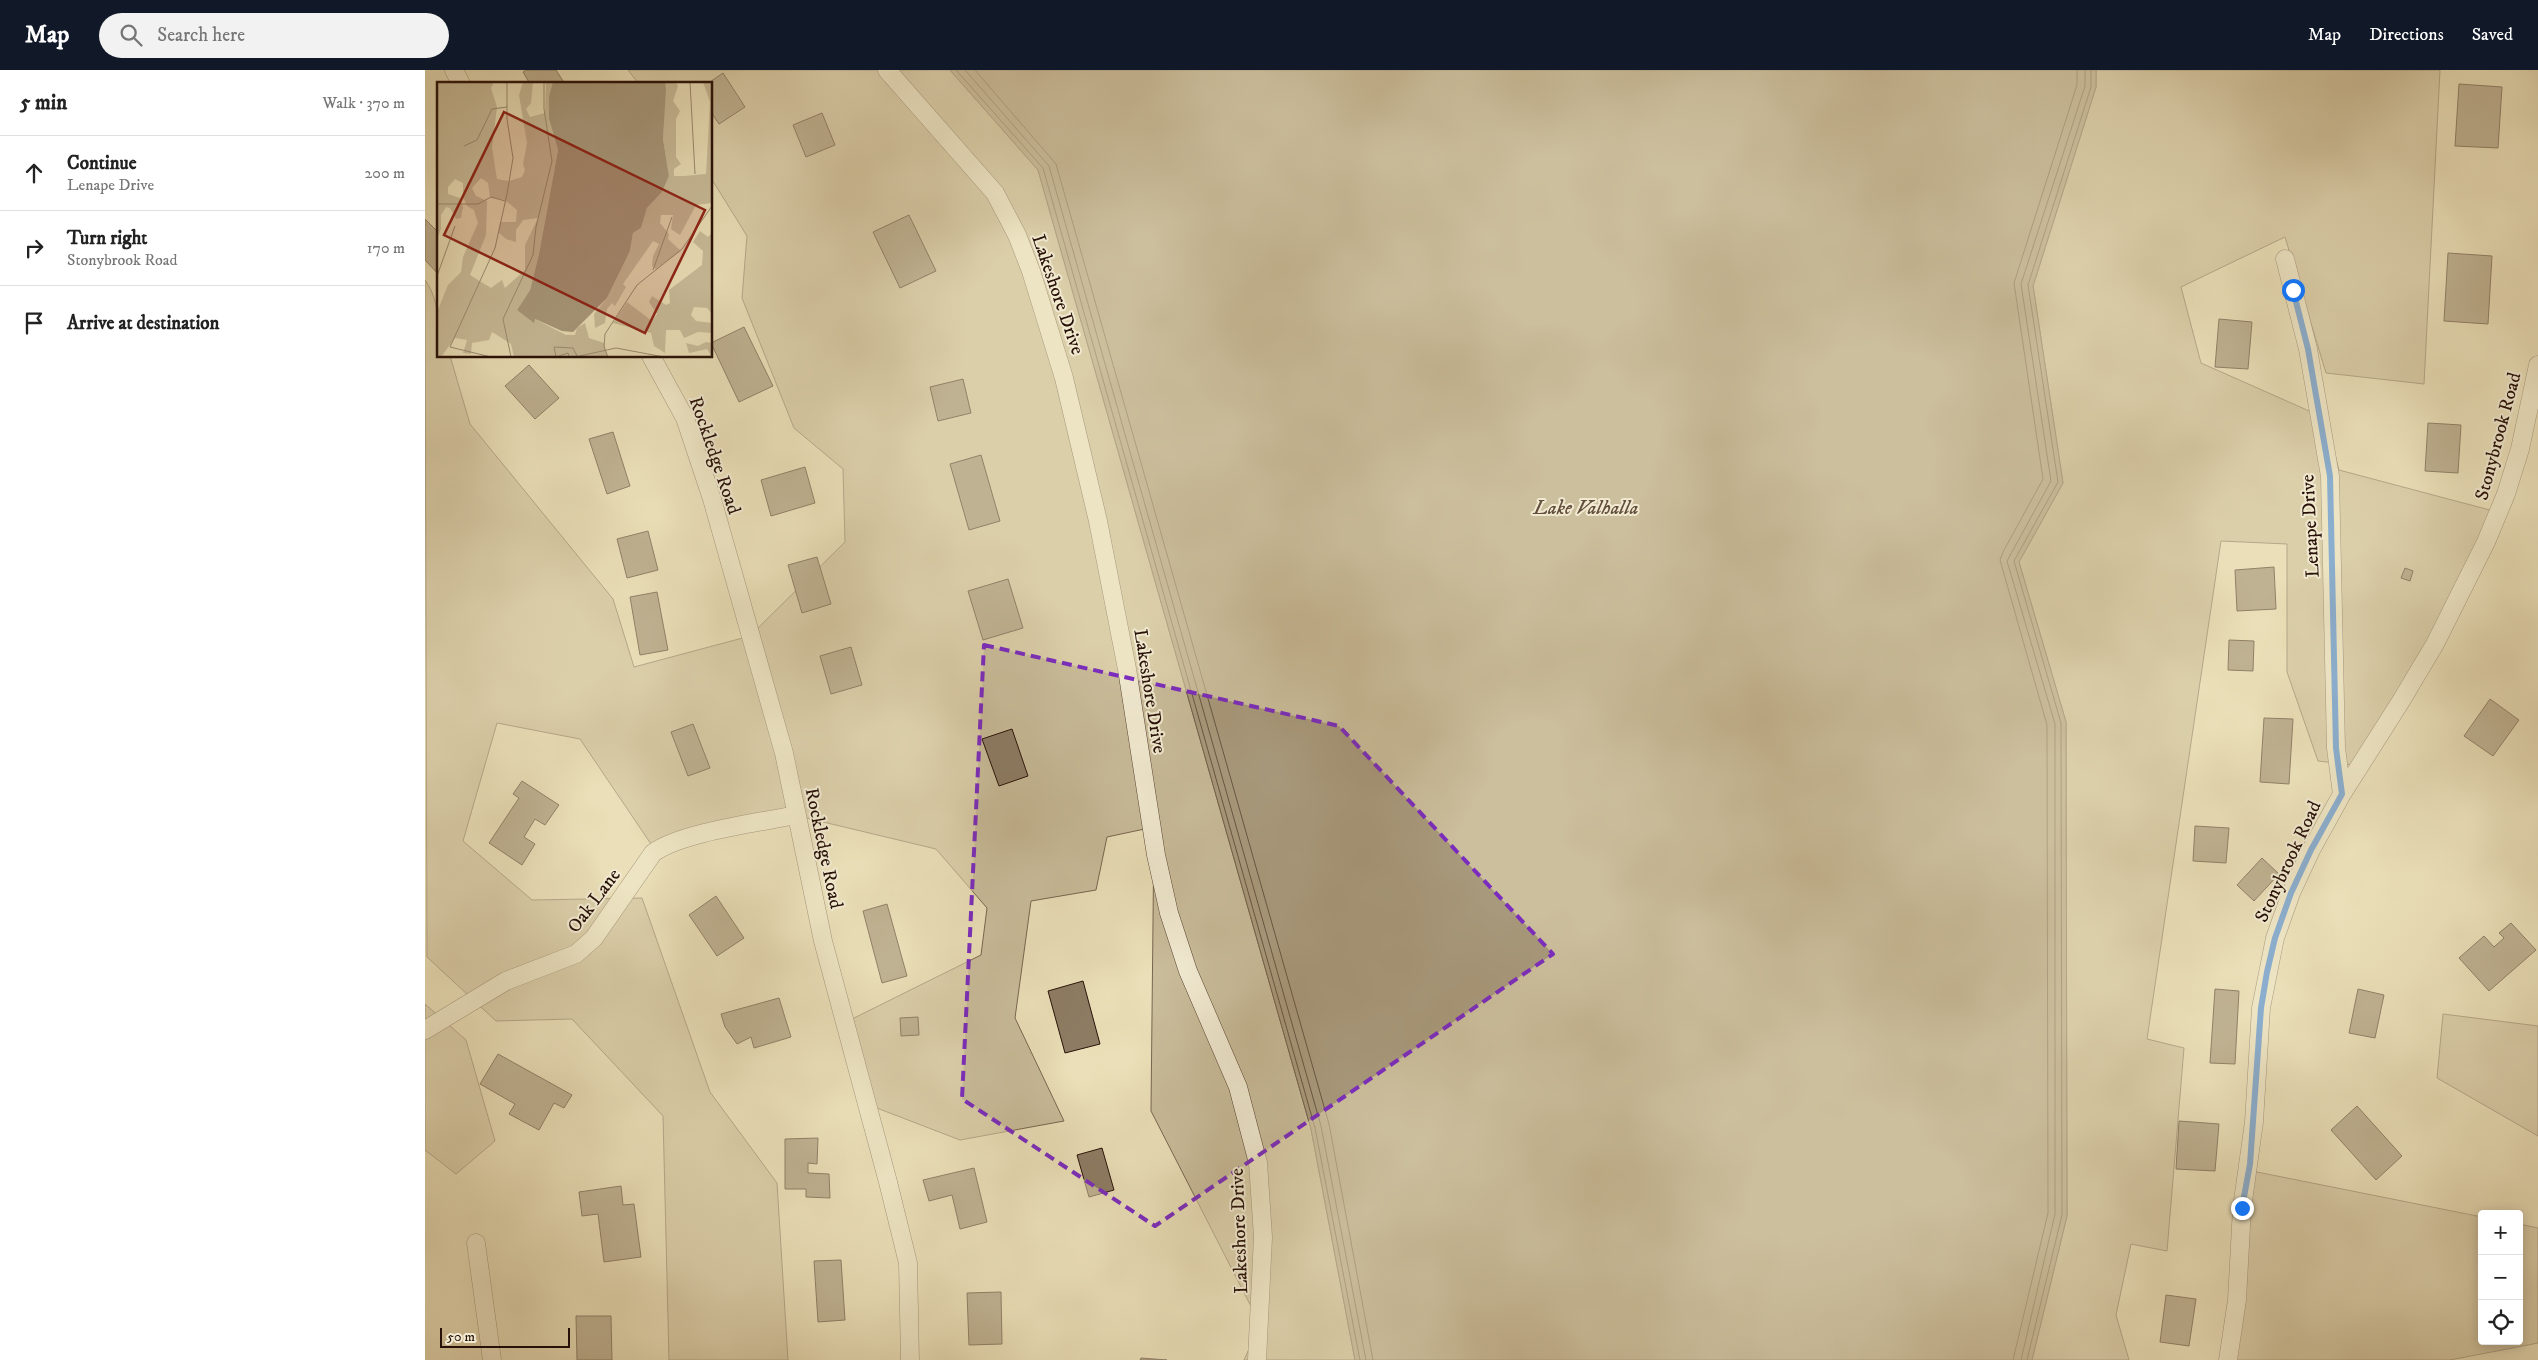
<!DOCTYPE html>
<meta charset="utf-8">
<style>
body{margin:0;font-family:"IM FELL DW Pica",serif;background:#f2f2f2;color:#222}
.controls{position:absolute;right:15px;bottom:15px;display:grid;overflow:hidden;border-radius:5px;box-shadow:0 2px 12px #0003}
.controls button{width:45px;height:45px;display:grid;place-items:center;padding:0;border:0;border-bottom:1px solid #e0e0e0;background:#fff;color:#222;font:25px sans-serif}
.scale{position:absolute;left:15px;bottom:12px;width:130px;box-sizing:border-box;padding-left:5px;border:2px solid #281108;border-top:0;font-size:14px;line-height:18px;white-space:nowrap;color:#281108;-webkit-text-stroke:4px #f1ead1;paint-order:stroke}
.stop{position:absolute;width:15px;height:15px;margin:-11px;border:4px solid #1a73e8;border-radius:50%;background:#fff}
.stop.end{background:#1a73e8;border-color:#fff;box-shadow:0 1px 5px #0008}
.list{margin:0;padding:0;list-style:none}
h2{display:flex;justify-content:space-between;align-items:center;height:65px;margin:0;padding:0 20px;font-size:21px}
h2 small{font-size:16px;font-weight:400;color:#767676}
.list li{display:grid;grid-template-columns:32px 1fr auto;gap:15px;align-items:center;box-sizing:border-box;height:75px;padding:0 20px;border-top:1px solid #e0e0e0}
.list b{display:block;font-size:19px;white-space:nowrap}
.list p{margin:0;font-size:16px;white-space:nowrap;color:#767676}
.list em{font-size:16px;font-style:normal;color:#767676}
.icon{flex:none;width:28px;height:28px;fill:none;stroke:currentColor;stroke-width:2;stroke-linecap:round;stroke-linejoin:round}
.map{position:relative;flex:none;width:2113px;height:1290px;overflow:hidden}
header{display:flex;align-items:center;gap:30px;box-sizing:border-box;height:70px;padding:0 25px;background:#111827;color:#fff}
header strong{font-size:24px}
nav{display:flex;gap:28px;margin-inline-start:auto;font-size:18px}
.search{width:350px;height:45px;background:#f2f2f2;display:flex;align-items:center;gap:12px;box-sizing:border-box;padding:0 18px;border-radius:28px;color:#767676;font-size:19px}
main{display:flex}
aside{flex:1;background:#fff}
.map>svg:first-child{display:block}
</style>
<header>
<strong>Map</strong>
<div class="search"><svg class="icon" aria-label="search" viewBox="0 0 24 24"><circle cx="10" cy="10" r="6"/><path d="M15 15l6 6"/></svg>Search here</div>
<nav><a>Map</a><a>Directions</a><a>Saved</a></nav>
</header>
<main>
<aside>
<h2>5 min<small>Walk · 370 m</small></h2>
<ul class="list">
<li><svg class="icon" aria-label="ahead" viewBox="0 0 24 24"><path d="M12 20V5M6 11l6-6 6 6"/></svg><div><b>Continue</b><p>Lenape Drive</p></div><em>200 m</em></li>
<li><svg class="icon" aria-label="right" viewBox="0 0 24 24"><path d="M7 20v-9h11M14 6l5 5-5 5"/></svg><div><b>Turn right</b><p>Stonybrook Road</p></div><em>170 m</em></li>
<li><svg class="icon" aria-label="arrive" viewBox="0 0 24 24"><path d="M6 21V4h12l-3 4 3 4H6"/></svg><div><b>Arrive at destination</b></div></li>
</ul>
</aside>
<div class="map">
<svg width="2113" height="1290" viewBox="0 0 2113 1290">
<rect width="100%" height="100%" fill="#eadfb8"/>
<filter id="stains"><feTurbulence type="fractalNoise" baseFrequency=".004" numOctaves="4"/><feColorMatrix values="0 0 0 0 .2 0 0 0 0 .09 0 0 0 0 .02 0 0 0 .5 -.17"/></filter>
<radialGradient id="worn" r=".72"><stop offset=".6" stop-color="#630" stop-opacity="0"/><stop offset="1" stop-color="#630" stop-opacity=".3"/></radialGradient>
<path fill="#c9bc9a" stroke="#786651" d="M203,0H525L613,100L886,1059L930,1290H819L835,1254L726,1041L729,757L682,767L671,820L606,831L590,948L639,1051L535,1070L444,1035L423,951L556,885L562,838L511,779L369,745L230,780L155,669L72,653L38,771L107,830L217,828L285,1022L352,1113L363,1290H244L238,1046L147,949L71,951L2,887L0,210C16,232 14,261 14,286H25L45,354L188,529L209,597L325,566L420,472L418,399L369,358L317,228L322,166L286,108V14H214Z
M1671,0H2015L1999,314L1901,303L1860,167L1756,217L1776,293L1900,348L1914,400L2076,443L1937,696L1893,691L1862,602V474L1796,471L1722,969L1759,978L1742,1181L1706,1174L1691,1245L1704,1290H1607L1642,1146L1641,652L1594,492L1638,413L1608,216L1671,17Z
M0,934L41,970L70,1071L31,1104L0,1080Z
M2018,944L2113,956V1066L2012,1008Z
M1827,1101L2057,1147V1271H2094V1154L2113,1158V1273L2025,1290H1800Z"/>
<path fill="#a8997c" stroke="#75634e" d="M525,0H1671V17L1608,216L1638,413L1594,492L1641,652L1642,1146L1607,1290H930L886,1059L613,100Z"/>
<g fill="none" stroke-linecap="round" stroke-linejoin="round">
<path stroke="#685542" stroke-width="1" d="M531,0L618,98L890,1058L935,1290
M540,0L624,96L896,1056L941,1290
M550,0L631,94L904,1054L948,1290
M1588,1290L1623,1143L1622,655L1575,490L1578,482L1618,409L1589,213L1652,15V0
M1596,1290L1630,1144V654L1582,491L1626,411L1596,214L1660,16V0
M1602,1290L1637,1145L1636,653L1589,491L1633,412L1603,215L1666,17V0"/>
</g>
<path fill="#8d7c64" stroke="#281108" d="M101,0H131L140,14H105L98,2Z
M298,3L320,37L294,54L286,42V14H282Z
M2034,14L2077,17L2073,78L2030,76Z
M397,43L410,75L381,87L368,55Z
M484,145L511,201L475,218L448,162Z
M0,149L14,163V205L0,190Z
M2023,183L2067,186L2063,254L2019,251Z
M1794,249L1827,252L1823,299L1790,297Z
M319,257L348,316L314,332L286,273Z
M104,295L134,328L110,349L80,316Z
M538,309L546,343L513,351L505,317Z
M2003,353L2036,355L2033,403L2000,401Z
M188,362L205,416L182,424L164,369Z
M556,385L575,451L544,460L525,394Z
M380,397L390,433L346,446L336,410Z
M223,461L233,500L202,508L192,469Z
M392,487L406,534L377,543L363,495Z
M1849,497L1851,539L1812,541L1810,500Z
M1980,498L1988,501L1985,511L1976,508Z
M583,509L598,558L558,570L543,521Z
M232,522L243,580L215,585L205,527Z
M1804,570L1829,571L1828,601L1803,600Z
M426,577L437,615L406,624L395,586Z
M2065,629L2094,650L2068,686L2039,666Z
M1839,648L1868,649L1864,714L1835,712Z
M268,654L285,698L263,706L246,662Z
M587,659L603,706L574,716L557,669Z
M97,711L134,735L120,755L110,749L99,767L110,774L97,795L64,773L94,728L88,724Z
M1770,756L1804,758L1801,793L1768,791Z
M1837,788L1854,804L1829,831L1812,815Z
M291,826L319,868L292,886L264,845Z
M462,834L482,906L457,913L438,841Z
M2086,853L2111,880L2064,921L2034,888L2059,866L2069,877L2079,868L2074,863Z
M658,911L675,974L640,983L623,921Z
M1790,919L1814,921L1810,994L1785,993Z
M1933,919L1959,925L1950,968L1924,963Z
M354,928L366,967L329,978L326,967L312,974L300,957L296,944Z
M493,947L494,965L476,966L475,948Z
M73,984L147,1025L139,1038L129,1033L114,1060L84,1044L90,1034L55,1014Z
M1932,1036L1977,1086L1951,1110L1906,1060Z
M1754,1051L1794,1054L1790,1101L1751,1099Z
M393,1068L392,1094L383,1093V1103L404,1104L405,1128L381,1127V1119H360V1069Z
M677,1078L689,1120L664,1127L652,1085Z
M549,1098L562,1152L535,1159L527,1125L504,1131L498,1110Z
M196,1116L198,1135L209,1134L216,1187L179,1192L173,1144L157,1146L154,1122Z
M416,1190L420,1250L393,1252L389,1191Z
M576,1222L577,1274L544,1275L542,1223Z
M1741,1225L1771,1229L1764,1276L1735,1272Z
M151,1246H186L187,1290H152Z
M716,1288L742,1290H715Z"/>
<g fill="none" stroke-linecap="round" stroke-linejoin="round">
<g stroke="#584434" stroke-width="19">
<path id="street" d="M29,0L36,14
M462,0L570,123L592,165L606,201L639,308L673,451L702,599L731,785L744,843L763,901L813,1017L833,1093L838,1167L832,1290
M1860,189L1883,279L1905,406L1911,678L1917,724
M226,286L260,348L287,429L359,683L398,871L463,1112L483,1193L485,1290
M0,960L81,911L151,884L169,868L228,783C257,762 333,753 371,745
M51,1173L67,1290
M1803,1290L1812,1230L1817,1138L1829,1052L1836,938L1850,868L1866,823L1886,780L1917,724L1976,631L2010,574L2061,472L2081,424L2095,379L2113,295"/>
</g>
<use href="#street" stroke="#f1ead1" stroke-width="18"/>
</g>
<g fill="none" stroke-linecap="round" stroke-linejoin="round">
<path stroke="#1a73e8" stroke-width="6" d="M1817,1138L1825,1094L1836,938L1842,902L1850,868L1866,823L1886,780L1917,724L1911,678L1905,406L1883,279L1868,220"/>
</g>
<path d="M0 0H2113V1290H0ZM559,575L914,656L1128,884L730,1156L537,1029Z" fill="#eadfb8" fill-opacity=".55" fill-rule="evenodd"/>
<path fill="none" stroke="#7b2cbf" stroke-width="4" stroke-dasharray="10 6" stroke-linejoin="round" d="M559,575L914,656L1128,884L730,1156L537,1029Z"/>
<g text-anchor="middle" stroke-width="4" stroke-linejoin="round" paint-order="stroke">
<g font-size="19" fill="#281108" stroke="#f1ead1">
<text transform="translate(634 224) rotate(71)" y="7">Lakeshore Drive</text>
<text transform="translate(2072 366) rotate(-75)" y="7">Stonybrook Road</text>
<text transform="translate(291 385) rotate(71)" y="7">Rockledge Road</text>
<text transform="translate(1884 456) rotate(-93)" y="7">Lenape Drive</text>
<text transform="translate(726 621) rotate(81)" y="7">Lakeshore Drive</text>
<text transform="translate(400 778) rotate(78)" y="7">Rockledge Road</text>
<text transform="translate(1862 791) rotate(-65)" y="7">Stonybrook Road</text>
<text transform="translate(168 830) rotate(-53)" y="7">Oak Lane</text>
<text transform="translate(813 1161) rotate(-92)" y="7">Lakeshore Drive</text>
</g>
<g font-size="20" font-style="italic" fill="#624e3c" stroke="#f1ead1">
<text x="1161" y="444">Lake Valhalla</text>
</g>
</g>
<g transform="translate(12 12)">
<rect width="275" height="275" fill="#eadfb8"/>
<path d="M0,0H57L54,6L60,25L55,66L60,97L72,99L85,95L88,88L86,82L90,61L82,13L86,0H96L94,21L89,27L93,35L108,31L109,0H116L112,37L121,68L102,172L93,208L80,228L129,253H138L140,246L148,241L152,256L167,261L171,275H77L74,262L55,250L52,258L35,261L34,272L26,271L30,258L18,256L4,275H0V230L11,203L24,190L26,175L41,141L37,128L30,124L26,115V101L18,97L11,105V112L23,116L26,125L24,136L19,137L13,126L9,125L4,133V147L0,157ZM44,96L51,101L53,115L68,118L80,128L79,140H63L61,150L69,157L79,160V148L86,138L101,136L88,163V188L68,206L65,198L54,206L33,193L49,153L50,119L39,114L35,106ZM228,0H239L241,4L236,19L243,29L239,37V75L244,82L237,87V94H247L269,92L273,20L266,0H275V121L259,123L243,153L234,147L236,133H224L223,141L232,152L231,157L244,169L219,187L215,184L216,174L222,162L216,159L186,202L189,205L178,224L175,221L170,227L168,241L158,246L157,232L170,216L193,169L196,151L204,146L210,126L225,110L232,94L226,57ZM263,149L271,155L275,151V232L270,226L257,225L254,233L259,239L275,241V251L261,250L247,256L243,248H229L228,271L217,264L214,251L176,241L190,220L215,239L220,232L212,220L215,214L229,223L233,221L232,208L265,183L266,169L256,160ZM269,260L275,261V275L270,267L252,271L249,261L261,264Z" fill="#c9bc9a" fill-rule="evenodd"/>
<path d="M116,0H228L229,7L226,57L232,94L225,110L210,126L204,146L196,151L193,169L170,216L136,250L125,249L98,237L97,241L80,228L93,208L102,172L121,68L112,37V15Z" fill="#a8997c"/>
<path fill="none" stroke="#9c8d72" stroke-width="1" d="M253,0L258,92M27,64L40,58L55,27L70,25M0,122H41L54,115L68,119M216,188L235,135M0,194L18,144M54,275L13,265L58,166L70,112L76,76L70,37V0M74,275L66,237L96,173L99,145L115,79L107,27V0M132,275L131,271L119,275L117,265L136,266L140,274M138,275L179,266L227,275M171,275L167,265L168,252L200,203L245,167L275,124"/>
<path fill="#8f2418" fill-opacity="0.15" stroke="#8f2418" stroke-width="2.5" d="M67,30L268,128L208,251L7,153Z"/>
<rect width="275" height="275" fill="none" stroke="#281108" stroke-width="2.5"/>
</g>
<rect width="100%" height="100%" filter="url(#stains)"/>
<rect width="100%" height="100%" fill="url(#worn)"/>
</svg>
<div class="controls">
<button>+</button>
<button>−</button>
<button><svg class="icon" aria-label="locate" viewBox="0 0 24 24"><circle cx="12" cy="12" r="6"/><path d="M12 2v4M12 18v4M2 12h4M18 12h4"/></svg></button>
</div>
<div class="scale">50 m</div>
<div class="stop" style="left:1868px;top:220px"></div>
<div class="stop end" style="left:1817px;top:1138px"></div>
</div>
</main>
